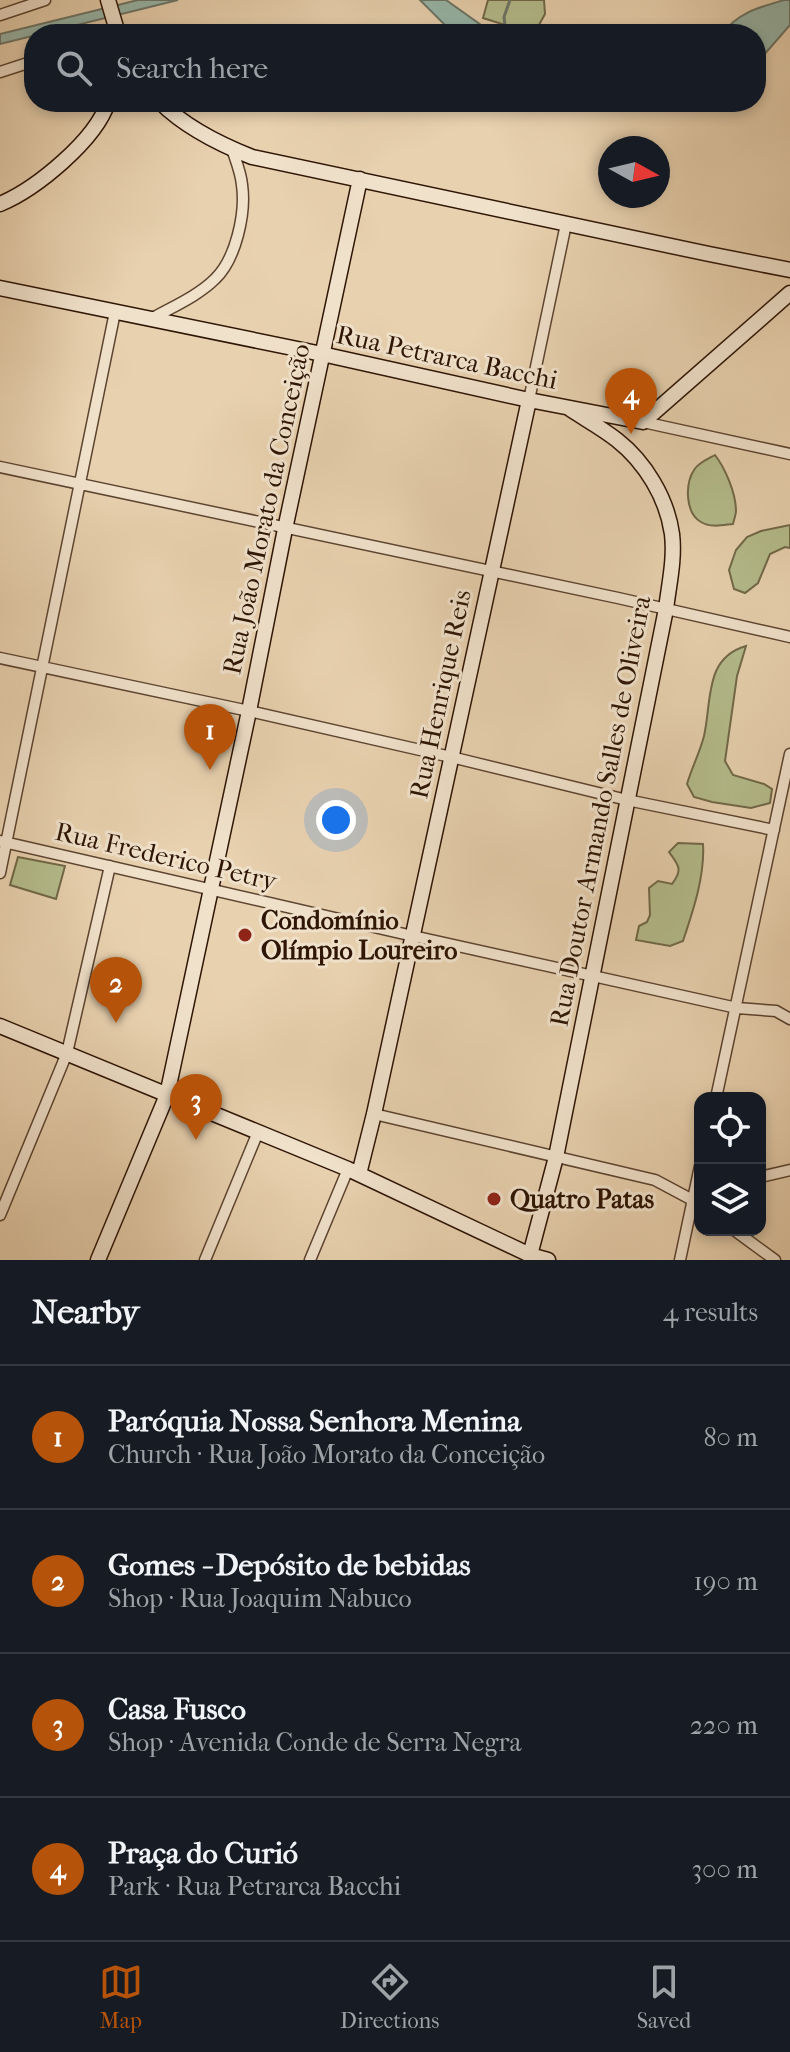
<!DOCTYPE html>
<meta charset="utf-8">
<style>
body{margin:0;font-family:"IM FELL French Canon",serif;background:#20242c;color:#f1f3f6}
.controls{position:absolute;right:24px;bottom:24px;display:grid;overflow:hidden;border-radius:16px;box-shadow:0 4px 12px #0003}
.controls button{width:72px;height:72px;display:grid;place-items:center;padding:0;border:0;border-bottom:2px solid #363941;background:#171b24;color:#f1f3f6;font:40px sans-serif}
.compass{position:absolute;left:598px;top:136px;width:72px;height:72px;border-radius:50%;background:#171b24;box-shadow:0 4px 12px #0003;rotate:98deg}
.you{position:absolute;left:336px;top:820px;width:28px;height:28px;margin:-20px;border:6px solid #fff;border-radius:50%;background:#1a73e8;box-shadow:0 0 0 12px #1a73e833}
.badge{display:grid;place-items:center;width:52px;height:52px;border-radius:50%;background:#b45309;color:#fff;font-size:26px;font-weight:700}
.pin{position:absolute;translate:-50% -66px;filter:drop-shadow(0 2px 4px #0008)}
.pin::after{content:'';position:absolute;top:42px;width:28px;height:24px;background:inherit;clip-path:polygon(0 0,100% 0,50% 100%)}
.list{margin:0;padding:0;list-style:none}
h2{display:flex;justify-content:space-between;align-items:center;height:104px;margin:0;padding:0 32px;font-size:34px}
h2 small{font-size:26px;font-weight:400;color:#9ea1a6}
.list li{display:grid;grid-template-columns:52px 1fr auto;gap:24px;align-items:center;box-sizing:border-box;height:144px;padding:0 32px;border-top:2px solid #363941}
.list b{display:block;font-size:30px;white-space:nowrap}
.list p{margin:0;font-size:26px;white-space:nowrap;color:#9ea1a6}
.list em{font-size:26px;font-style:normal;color:#9ea1a6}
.icon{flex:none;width:44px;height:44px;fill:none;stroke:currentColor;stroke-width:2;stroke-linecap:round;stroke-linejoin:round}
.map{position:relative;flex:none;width:790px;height:1260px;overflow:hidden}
.search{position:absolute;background:#171b24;box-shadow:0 4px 12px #0003;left:24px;right:24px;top:24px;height:88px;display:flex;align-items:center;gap:20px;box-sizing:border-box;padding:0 28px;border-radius:32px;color:#9ea1a6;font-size:30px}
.sheet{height:680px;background:#171b24}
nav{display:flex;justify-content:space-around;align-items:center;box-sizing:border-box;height:112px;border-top:2px solid #363941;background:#171b24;font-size:22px;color:#9ea1a6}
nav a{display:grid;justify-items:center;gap:4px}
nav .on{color:#b45309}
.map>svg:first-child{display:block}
</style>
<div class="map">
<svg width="790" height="1260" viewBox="0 0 790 1260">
<rect width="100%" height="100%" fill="#e8d1af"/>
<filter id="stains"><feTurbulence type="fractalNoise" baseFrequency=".0025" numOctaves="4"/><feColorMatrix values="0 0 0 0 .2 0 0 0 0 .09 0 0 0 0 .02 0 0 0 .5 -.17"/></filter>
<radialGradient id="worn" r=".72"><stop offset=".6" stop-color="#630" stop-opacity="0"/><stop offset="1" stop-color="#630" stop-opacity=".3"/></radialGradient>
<path fill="#b4bc8c" stroke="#716848" stroke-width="2" d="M488,0H544L545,14L534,34L483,18Z
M715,455C725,468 736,493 736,511C736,515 734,519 733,524C723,525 711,528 701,522C685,513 685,484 694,470C698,463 708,459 715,455Z
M790,525V548L785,547L770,554L758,583L745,593L734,589L729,570L736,550L747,537L761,531Z
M746,646L737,676L725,761L733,775L764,784L772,789L770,803L751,808L712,802L694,797L687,784C692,767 700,752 704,736C712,701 704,658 746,646Z
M678,843L703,844C705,876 693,911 683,941L670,946L636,940L639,926L647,922L650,915L649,888L658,881L672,884C683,870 679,865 669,852Z
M18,857L65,866L56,899L10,885Z"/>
<path fill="#97b7aa" stroke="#6d7668" stroke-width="2" d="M138,0H178L0,44V34Z
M420,0H446L484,27L502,34H454Z
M784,0H790V25L756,64V34H721C740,12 757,8 784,0Z"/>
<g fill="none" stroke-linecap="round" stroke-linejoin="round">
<path stroke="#6d7668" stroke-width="3" d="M506,34L504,17L510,0"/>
<g stroke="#5c4430" stroke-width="13">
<path id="street" d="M0,15L45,0
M0,72L34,61
M151,319C172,307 198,296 215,279C236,259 246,213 242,185C241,173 236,161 232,149
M529,400L566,224
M643,422L790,454
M0,467L618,598L790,637
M0,658L249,711L451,757L627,800L774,830
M0,841L413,936L737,1008L776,1011L790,1019
M0,873L115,312
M716,1098L790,754
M374,1114L655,1180L700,1204
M760,1177L790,1170
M0,1215L67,1053L110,866
M734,1230L775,1260
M205,1260L258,1132
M310,1260L348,1169
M680,1260L700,1166"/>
</g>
<g stroke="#2e1505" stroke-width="17">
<path id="secondary" d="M108,0L118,34
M160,102C185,127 219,144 252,157L709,254L790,270
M0,204C36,189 96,140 108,102
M0,288L322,354L529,400L643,422L790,293
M0,1026L348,1169L530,1255L548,1260
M359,1174L374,1114L529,400
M530,1255L556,1157L666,609C669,584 675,559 672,534C667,498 645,462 617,440C602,428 585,419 570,409
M98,1260L167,1095L249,711L285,529L360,179"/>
</g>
<use href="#street" stroke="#f0e1cb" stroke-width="10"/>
<use href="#secondary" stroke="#f0e1cb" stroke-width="14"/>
</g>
<g fill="#8f2418" stroke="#f0e1cb" stroke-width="3">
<circle cx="245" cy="935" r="8"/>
<circle cx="494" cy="1199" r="8"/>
</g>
<g text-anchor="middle" stroke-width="6" stroke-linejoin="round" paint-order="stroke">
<g font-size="26" fill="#2e1505" stroke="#f0e1cb">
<text transform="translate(447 357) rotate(12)" y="9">Rua Petrarca Bacchi</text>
<text transform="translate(266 509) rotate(-78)" y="9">Rua João Morato da Conceição</text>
<text transform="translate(440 694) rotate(-78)" y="9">Rua Henrique Reis</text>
<text transform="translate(600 811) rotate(-79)" y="9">Rua Doutor Armando Salles de Oliveira</text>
<text transform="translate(166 856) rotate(13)" y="9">Rua Frederico Petry</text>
</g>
<g font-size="26" font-weight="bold" fill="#2e1505" stroke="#f0e1cb" text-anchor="start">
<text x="261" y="929">Condomínio<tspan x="261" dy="30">Olímpio Loureiro</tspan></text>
<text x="510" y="1208">Quatro Patas</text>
</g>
</g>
<rect width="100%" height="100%" filter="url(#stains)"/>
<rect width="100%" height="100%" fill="url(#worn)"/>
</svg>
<div class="controls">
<button><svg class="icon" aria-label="locate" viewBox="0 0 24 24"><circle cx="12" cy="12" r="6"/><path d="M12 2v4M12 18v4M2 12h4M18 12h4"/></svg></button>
<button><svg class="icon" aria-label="layers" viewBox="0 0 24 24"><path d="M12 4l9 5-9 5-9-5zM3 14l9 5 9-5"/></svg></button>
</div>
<svg class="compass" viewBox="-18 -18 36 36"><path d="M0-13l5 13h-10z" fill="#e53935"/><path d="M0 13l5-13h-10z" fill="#9ea1a6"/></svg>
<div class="you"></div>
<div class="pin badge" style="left:210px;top:770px">1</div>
<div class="pin badge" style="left:116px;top:1023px">2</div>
<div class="pin badge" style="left:196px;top:1140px">3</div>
<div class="pin badge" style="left:631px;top:434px">4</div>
<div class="search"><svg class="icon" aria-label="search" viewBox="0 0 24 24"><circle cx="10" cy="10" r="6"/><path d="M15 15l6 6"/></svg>Search here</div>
</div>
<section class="sheet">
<h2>Nearby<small>4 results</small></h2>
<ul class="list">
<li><span class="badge">1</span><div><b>Paróquia Nossa Senhora Menina</b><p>Church · Rua João Morato da Conceição</p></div><em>80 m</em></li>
<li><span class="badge">2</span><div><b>Gomes - Depósito de bebidas</b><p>Shop · Rua Joaquim Nabuco</p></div><em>190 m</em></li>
<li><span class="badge">3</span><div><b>Casa Fusco</b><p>Shop · Avenida Conde de Serra Negra</p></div><em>220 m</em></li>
<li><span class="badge">4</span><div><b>Praça do Curió</b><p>Park · Rua Petrarca Bacchi</p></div><em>300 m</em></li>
</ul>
</section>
<nav>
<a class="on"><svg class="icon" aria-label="map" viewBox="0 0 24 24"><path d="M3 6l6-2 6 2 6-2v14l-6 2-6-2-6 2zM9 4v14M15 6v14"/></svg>Map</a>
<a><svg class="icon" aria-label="directions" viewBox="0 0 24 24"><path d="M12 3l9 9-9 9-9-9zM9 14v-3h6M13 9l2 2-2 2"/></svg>Directions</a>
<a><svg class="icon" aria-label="saved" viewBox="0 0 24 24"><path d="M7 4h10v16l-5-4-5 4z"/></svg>Saved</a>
</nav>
